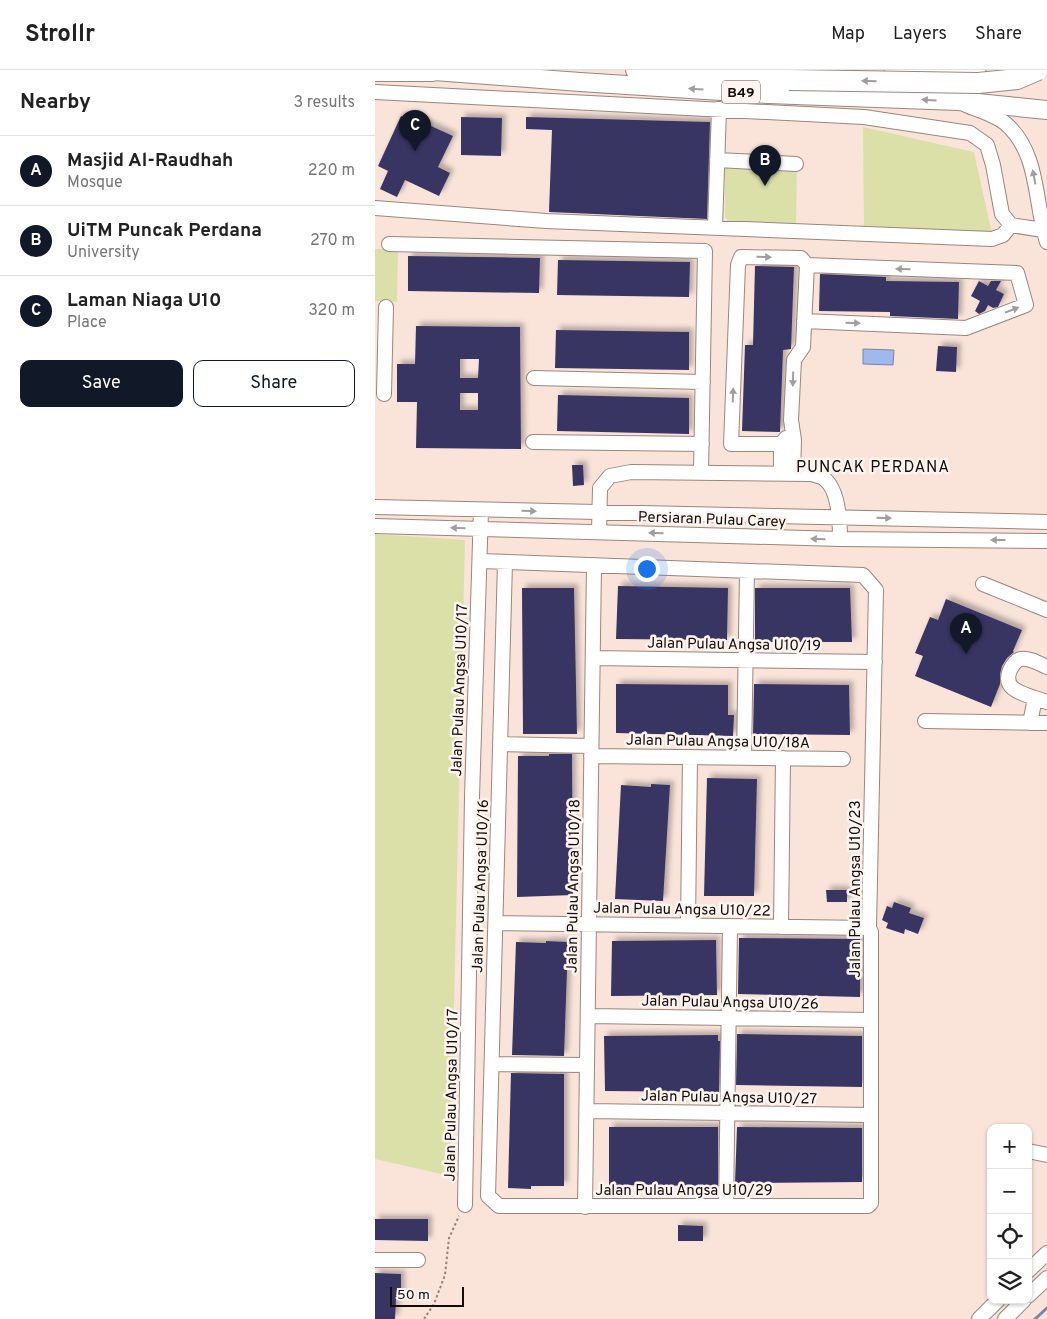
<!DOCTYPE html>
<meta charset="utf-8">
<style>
body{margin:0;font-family:Overpass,sans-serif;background:#f2f2f2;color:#222}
.controls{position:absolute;right:15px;bottom:15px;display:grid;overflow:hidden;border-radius:10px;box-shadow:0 1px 4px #0004}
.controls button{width:45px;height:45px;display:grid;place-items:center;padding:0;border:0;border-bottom:1px solid #e0e0e0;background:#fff;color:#222;font:25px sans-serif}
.scale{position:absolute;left:15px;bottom:12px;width:74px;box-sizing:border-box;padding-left:5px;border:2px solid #130c09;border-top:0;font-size:14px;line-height:18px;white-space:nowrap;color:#130c09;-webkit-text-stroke:4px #fdf4f0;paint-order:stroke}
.you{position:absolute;left:271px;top:498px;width:18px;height:18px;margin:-12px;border:4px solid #fff;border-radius:50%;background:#1a73e8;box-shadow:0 0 0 8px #1a73e833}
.badge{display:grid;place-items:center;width:32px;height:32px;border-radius:50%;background:#111827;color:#fff;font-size:16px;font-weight:700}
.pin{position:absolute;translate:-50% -41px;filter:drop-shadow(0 1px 2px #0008)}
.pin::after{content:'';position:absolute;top:26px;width:18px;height:15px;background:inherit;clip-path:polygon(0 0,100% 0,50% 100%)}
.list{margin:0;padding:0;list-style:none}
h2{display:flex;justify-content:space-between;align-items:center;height:65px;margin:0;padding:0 20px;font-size:21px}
h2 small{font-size:16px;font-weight:400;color:#767676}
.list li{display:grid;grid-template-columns:32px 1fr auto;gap:15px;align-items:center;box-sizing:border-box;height:70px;padding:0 20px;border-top:1px solid #e0e0e0}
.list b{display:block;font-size:19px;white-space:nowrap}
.list p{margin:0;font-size:16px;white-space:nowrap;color:#767676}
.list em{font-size:16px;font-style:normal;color:#767676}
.actions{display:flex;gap:10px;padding:15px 20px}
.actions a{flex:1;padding:11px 0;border:1px solid #111827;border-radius:10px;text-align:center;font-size:18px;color:#111827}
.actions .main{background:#111827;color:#fff}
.icon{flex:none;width:28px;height:28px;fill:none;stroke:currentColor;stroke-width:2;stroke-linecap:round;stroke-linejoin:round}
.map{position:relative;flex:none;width:672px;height:1249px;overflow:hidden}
header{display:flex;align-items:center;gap:30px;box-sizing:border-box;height:70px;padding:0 25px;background:#fff;border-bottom:1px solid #e0e0e0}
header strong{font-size:24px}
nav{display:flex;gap:28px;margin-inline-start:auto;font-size:18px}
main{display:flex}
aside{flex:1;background:#fff}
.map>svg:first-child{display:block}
</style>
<header>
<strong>Strollr</strong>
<nav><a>Map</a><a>Layers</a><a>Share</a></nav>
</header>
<main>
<aside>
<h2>Nearby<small>3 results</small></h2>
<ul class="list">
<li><span class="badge">A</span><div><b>Masjid Al-Raudhah</b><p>Mosque</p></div><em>220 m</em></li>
<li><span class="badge">B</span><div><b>UiTM Puncak Perdana</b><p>University</p></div><em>270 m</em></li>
<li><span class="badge">C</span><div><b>Laman Niaga U10</b><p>Place</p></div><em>320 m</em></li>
</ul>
<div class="actions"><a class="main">Save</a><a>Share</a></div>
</aside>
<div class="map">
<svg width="672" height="1249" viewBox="0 0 672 1249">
<defs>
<filter id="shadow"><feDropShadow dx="4" dy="-4" stdDeviation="2.5" flood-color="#0004"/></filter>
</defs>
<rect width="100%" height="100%" fill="#fae4da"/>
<path fill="#dbe0a9" d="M488,57L599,82L617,163L489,156Z
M352,95L422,98L421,153L354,152L350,147V98Z
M0,179H23L22,232L0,231Z
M0,464L90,470L75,1106L0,1089Z"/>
<path fill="#a0b9ec" stroke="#7685a8" d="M488,279L519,280L518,295L488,294Z"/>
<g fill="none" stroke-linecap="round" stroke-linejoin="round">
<path stroke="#7685a8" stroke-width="3" d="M660,1249L672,1238"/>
</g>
<path fill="#373664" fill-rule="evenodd" filter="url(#shadow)" d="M26,46L41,54L43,50L78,66L63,97L75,103L64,126L30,110L22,127L5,119L13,101L3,96Z
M86,47L127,48L126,86L86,85Z
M151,47L335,52L332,149L174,142L177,60L151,59Z
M33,186L165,188L164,223L33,221Z
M183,190L315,192L314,227L182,225Z
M380,196L419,197L416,279L408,280L405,362L367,361L370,275H378Z
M445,204L511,207V211L584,212L583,249L515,246V242L444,241Z
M604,211L613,216L616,211H626L621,220L629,224L623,237L618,238L613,235L610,241L604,244L600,241L605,231L596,226Z
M41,256L145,257L146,379L41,378L42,332H22V294H40ZM85,289H104L103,308H85ZM85,323H103V340H85Z
M181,260L314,262V300L180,298Z
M563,276L582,277L581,302L561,301Z
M183,325L314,328V364L182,361Z
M197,395H208L209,415L198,416Z
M243,516L353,518L352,570L241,569Z
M147,518H199L202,664H148Z
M380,518H475L477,572H380Z
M571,529L647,560L638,581L639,582L632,588L627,596L625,604V614L616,637L540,606L548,586L540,583L555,547L563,550Z
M241,614L353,615V645H359L358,666L241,663Z
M379,614L474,615L475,665L378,664Z
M174,684H197L198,825L142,827L143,686H174Z
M332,708L382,709L379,826H329Z
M276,714L295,715L288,831L240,829L246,715L276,717Z
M451,820H472V832H452Z
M519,832L536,838L534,843L549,848L543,864L530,859L529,864L511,858L513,853L507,850L512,836L517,838Z
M364,868L485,869V927L363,924Z
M341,870L342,925L236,926L237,871Z
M171,871L193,872L189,986L137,985L141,872L171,873Z
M362,964L487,966V1017L361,1015Z
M343,965V971H345L344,1022L230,1021L229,966Z
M136,1003L189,1004V1116H156V1119L133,1118Z
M234,1057H343V1116L234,1115Z
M362,1057L487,1058V1112L360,1113Z
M0,1149H53V1171L0,1170Z
M303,1155L328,1156V1171H303Z
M0,1203L26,1204V1229H21L20,1249H0Z"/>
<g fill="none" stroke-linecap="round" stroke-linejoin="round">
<g stroke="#9a867d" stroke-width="16">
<path id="minor" d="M0,22L489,47L595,63L612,75L618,95L627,144L636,155L668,160
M591,35C603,40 620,45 630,53C665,83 659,132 672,172
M342,90L421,94
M0,138L171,151L617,169L628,165L636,155
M340,157L344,39
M14,174L330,181L326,402
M429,251L591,258L651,235L642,203L432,195
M159,308L328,312
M9,324L11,237
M158,372L327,374
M406,374H356L363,195L366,187L426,188L432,195L428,277L419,290L416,350L419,370L418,404
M406,403V374L411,368
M0,437L672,452
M0,456L465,469L672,471
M224,462L225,418L235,406L256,402L436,404C440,405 445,406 448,408C464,418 465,453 465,469
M105,491L488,505L501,520L494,858L496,862V1133L493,1136H124L113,1126L130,492
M608,514L672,540
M218,588L500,592
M660,628C646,623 627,619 635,600C637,596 640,591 645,589C654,587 665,594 672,597
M550,651L672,653
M655,653L660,628L672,632
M126,674L216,676
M216,686L468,689
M369,688L372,501
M121,853L494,858
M313,855L315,687
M406,857L408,688
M213,946L496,950
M117,994L212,995
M212,1041L496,1045
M653,1081L672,1085
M90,1135L97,727L106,440
M351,1136L355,856
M210,1137L219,495
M0,1190H43
M653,1201L672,1183
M653,1226L672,1208
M604,1249L623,1230
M630,1249L649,1230"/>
</g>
<g stroke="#9a867d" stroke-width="20">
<path id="major" d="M46,0L205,12L393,24L583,31L672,40
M519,0L602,4
M0,2H58"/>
</g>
<g stroke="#9a867d" stroke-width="22">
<path id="highway" d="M261,0L339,7L414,10"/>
</g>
<path stroke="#92827c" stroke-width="2" stroke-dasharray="2.5 2.5" stroke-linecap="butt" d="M49,1249L59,1234L70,1205L74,1168L84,1146"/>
<use href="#minor" stroke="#fff" stroke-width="14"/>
<use href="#major" stroke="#fff" stroke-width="18"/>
<use href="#highway" stroke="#fff" stroke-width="20"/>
<g stroke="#9a867d" stroke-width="22" stroke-linecap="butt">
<path id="highway-bridge" d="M414,10L603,13L642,9L663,0"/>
</g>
<use href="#highway-bridge" stroke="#fff" stroke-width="20"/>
</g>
<defs><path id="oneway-solid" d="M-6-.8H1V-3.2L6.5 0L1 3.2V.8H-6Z" transform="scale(1.25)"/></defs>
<g fill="#a19e9d">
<use href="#oneway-solid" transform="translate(494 11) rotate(-179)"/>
<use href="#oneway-solid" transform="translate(321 19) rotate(-176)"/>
<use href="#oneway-solid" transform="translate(554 30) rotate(-177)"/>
<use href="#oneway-solid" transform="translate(659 107) rotate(-101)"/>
<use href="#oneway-solid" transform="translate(389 187) rotate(1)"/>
<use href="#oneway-solid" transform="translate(528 199) rotate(-178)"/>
<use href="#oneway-solid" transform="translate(637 240) rotate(-21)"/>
<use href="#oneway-solid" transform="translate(478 253) rotate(2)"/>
<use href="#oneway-solid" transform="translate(418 309) rotate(92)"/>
<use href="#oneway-solid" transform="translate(358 325) rotate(-88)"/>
<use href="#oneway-solid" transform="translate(154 441) rotate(1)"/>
<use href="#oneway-solid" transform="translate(509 448) rotate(1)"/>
<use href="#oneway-solid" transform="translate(83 458) rotate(-179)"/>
<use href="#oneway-solid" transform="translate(281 463) rotate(-178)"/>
<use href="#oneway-solid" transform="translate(443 469) rotate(-178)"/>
<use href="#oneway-solid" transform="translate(623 470) rotate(-180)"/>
</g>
<g text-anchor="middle" stroke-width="5" stroke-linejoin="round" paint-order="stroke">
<rect fill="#fdf4f0" stroke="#59524e" stroke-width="1" x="347" y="10.5" width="38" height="23" rx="4"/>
<g font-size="14" font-weight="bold" fill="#130c09">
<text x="366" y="27">B49</text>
</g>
<g font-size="15" fill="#130c09" stroke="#fdf4f0">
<text transform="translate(337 449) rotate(2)" y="5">Persiaran Pulau Carey</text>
<text transform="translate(359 574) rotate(1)" y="5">Jalan Pulau Angsa U10/19</text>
<text transform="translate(84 620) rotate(-88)" y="5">Jalan Pulau Angsa U10/17</text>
<text transform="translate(343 671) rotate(1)" y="5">Jalan Pulau Angsa U10/18A</text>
<text transform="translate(105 816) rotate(-88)" y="5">Jalan Pulau Angsa U10/16</text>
<text transform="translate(198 816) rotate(-89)" y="5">Jalan Pulau Angsa U10/18</text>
<text transform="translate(480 819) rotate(-90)" y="5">Jalan Pulau Angsa U10/23</text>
<text transform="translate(307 839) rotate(1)" y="5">Jalan Pulau Angsa U10/22</text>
<text transform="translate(355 932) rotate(1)" y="5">Jalan Pulau Angsa U10/26</text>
<text transform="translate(76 1025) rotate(-89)" y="5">Jalan Pulau Angsa U10/17</text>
<text transform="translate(354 1027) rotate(1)" y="5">Jalan Pulau Angsa U10/27</text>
<text x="309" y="1125">Jalan Pulau Angsa U10/29</text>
</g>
<g font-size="16" letter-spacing="1" fill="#130c09" stroke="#fdf4f0">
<text x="498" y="402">PUNCAK PERDANA</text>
</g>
</g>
</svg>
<div class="controls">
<button>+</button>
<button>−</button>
<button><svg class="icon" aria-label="locate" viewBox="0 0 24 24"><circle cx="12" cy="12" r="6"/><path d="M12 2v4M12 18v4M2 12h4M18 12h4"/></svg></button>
<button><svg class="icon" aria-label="layers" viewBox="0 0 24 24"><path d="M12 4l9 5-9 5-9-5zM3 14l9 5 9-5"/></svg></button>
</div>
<div class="scale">50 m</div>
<div class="you"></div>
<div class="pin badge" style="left:591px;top:584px">A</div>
<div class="pin badge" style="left:390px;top:116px">B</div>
<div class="pin badge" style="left:40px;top:81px">C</div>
</div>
</main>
